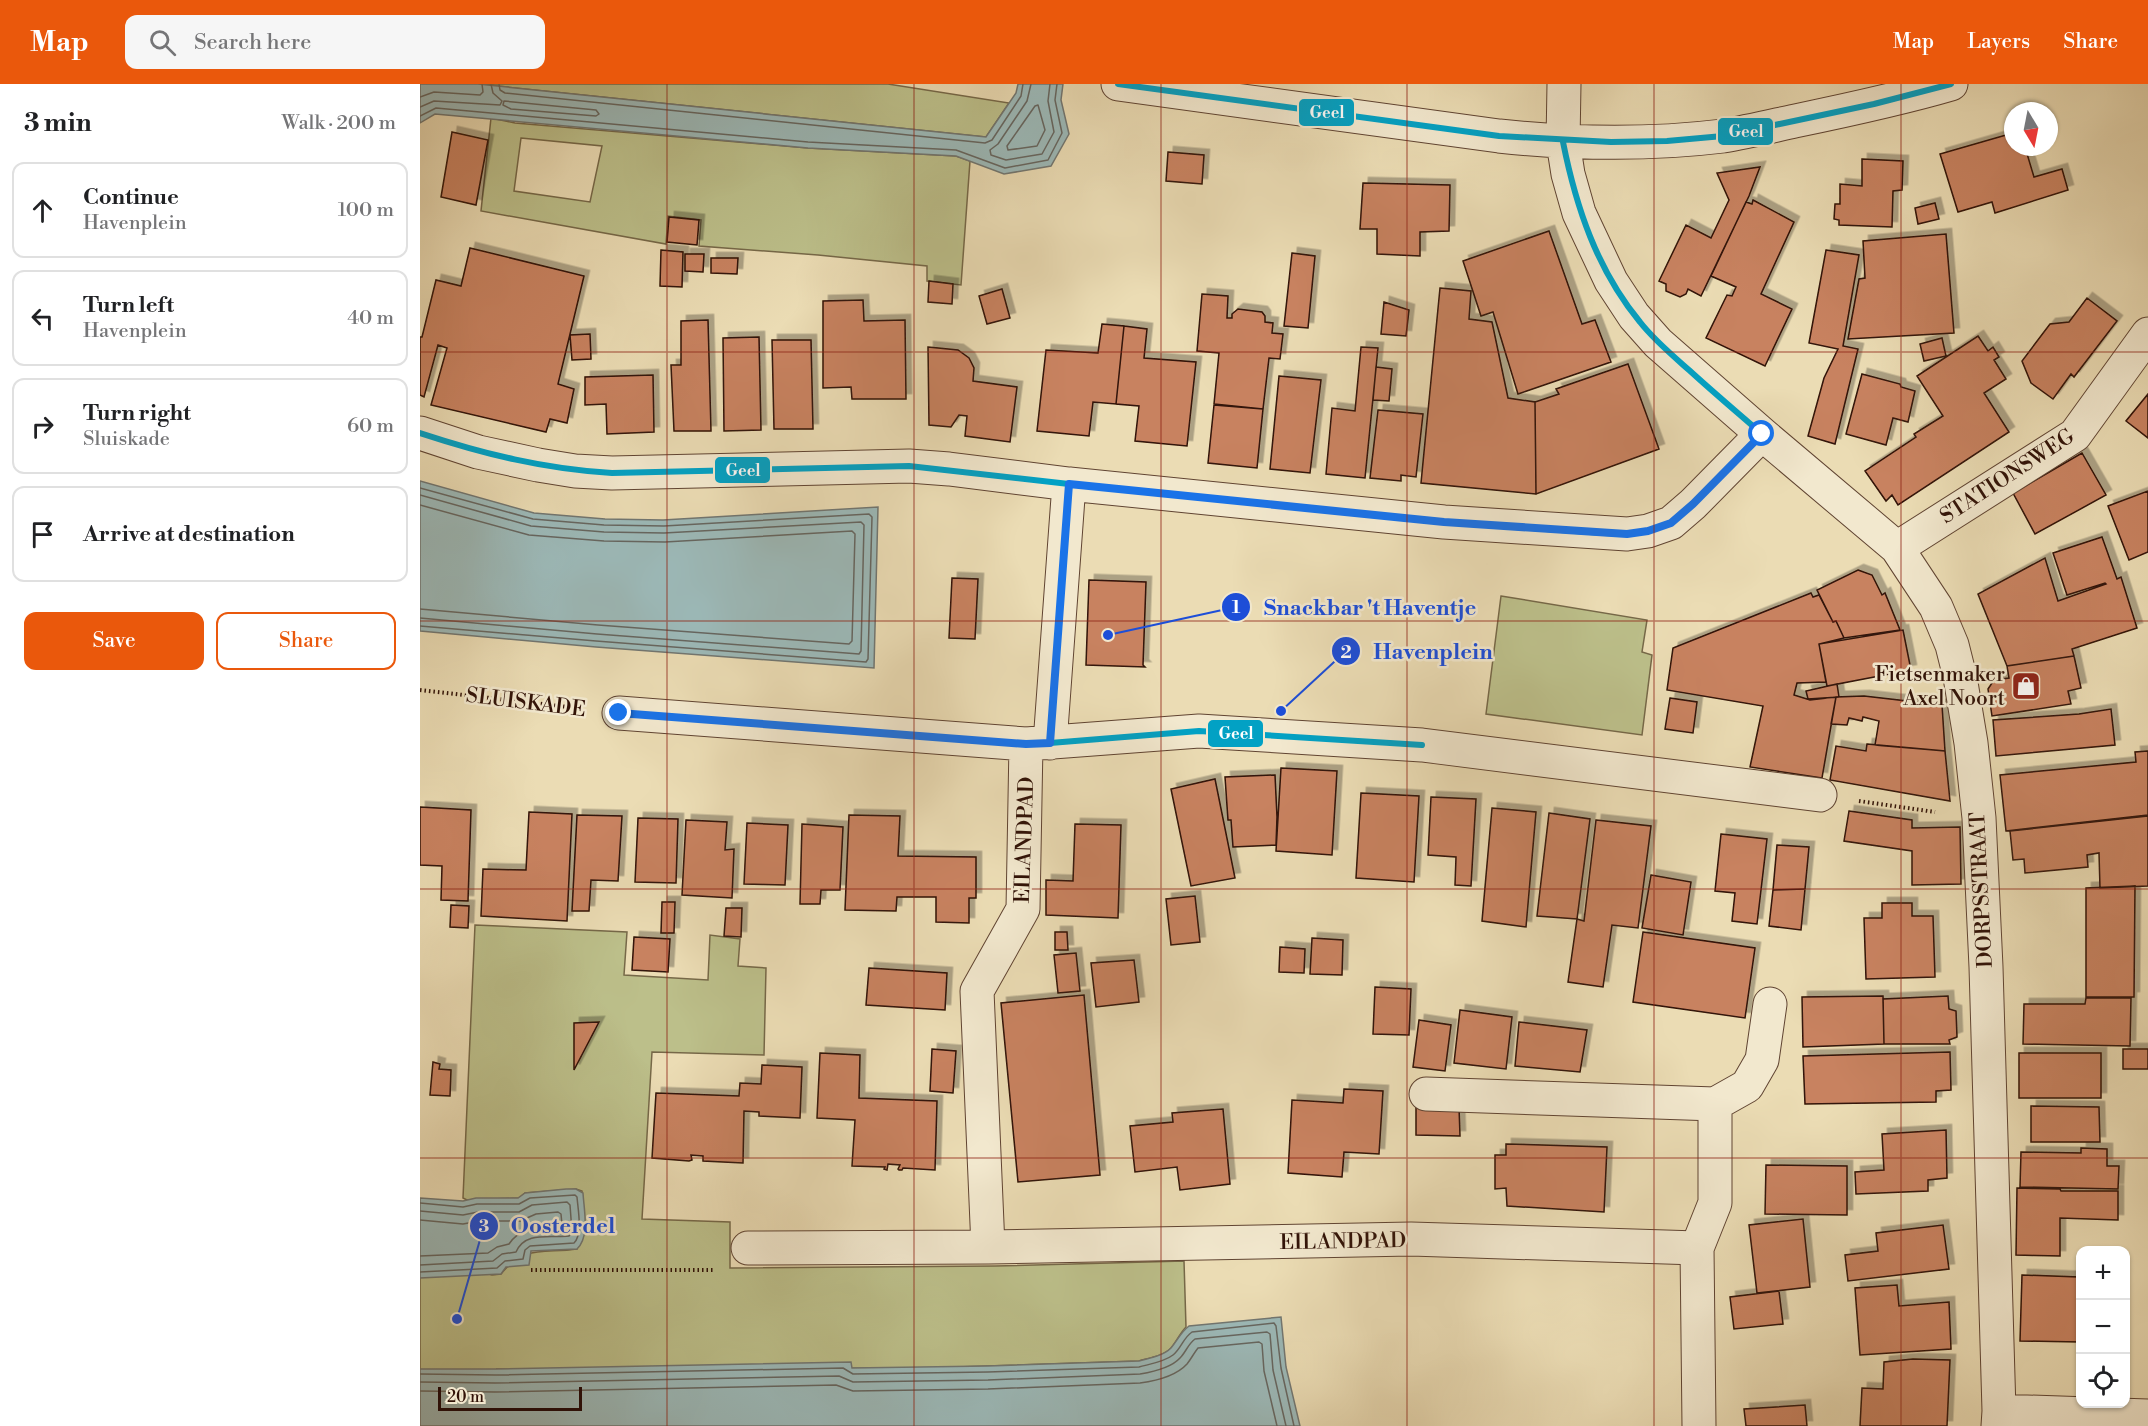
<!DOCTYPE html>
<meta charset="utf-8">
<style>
body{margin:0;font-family:"Libre Bodoni",serif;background:#f6f6f6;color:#202124}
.controls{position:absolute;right:18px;bottom:18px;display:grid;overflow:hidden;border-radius:12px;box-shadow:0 2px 4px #0004}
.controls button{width:54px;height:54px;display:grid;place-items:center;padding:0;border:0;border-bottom:2px solid #e0e0e0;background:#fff;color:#202124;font:30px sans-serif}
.compass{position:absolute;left:1584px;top:18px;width:54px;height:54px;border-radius:50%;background:#fff;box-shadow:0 2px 4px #0004;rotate:170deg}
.scale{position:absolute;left:18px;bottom:15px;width:144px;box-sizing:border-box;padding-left:6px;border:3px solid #311207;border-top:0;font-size:16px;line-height:21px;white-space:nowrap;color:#311207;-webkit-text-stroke:4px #f2e8ce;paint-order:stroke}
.stop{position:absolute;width:18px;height:18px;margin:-14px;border:4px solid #1a73e8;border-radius:50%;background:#fff}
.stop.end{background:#1a73e8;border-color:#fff;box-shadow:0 2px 6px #0008}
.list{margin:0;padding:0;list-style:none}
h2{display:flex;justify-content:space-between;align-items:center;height:78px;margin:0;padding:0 24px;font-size:26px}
h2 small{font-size:20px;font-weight:400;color:#757577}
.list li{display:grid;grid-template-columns:39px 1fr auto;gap:18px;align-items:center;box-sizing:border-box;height:96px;margin:0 12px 12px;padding:0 12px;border:2px solid #e0e0e0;border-radius:12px}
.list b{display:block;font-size:22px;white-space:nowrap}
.list p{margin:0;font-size:20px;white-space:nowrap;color:#757577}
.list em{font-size:20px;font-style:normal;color:#757577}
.actions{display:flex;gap:12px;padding:18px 24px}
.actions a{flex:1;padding:14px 0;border:2px solid #ea580c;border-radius:12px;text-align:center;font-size:21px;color:#ea580c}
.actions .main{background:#ea580c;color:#fff}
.icon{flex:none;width:33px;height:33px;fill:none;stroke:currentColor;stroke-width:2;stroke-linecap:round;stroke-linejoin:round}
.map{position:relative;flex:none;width:1728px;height:1342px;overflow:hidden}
header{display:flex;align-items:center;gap:36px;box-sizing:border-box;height:84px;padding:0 30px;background:#ea580c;color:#fff}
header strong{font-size:28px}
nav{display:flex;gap:33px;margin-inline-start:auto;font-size:21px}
.search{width:420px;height:54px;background:#f6f6f6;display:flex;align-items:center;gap:15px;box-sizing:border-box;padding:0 21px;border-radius:12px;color:#757577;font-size:22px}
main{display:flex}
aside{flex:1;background:#fff}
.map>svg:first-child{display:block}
</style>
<header>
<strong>Map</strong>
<div class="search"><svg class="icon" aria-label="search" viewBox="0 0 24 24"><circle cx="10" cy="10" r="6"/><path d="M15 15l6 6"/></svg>Search here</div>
<nav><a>Map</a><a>Layers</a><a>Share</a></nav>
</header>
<main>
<aside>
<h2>3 min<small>Walk · 200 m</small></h2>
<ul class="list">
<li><svg class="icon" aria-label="ahead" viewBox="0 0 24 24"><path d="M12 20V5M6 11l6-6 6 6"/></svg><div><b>Continue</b><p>Havenplein</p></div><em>100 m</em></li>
<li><svg class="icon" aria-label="left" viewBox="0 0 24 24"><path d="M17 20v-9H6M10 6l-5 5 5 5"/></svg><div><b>Turn left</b><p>Havenplein</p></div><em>40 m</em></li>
<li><svg class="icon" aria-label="right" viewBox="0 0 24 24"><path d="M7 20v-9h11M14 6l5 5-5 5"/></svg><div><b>Turn right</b><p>Sluiskade</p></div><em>60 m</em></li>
<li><svg class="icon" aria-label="arrive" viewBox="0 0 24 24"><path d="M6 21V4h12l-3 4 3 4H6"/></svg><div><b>Arrive at destination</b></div></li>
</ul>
<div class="actions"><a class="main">Save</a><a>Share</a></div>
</aside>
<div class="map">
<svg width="1728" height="1342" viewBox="0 0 1728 1342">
<defs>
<filter id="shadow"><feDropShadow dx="5.5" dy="-5.5" stdDeviation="0" flood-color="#0004"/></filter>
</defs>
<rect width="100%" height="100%" fill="#ebdcb4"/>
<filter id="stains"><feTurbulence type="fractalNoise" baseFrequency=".00333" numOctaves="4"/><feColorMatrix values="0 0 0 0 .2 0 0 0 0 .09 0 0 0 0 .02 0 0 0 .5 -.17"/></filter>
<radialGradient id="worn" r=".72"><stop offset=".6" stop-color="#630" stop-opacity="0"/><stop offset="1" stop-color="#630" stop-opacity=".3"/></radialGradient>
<path fill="#bcbf8a" stroke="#766848" stroke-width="1.5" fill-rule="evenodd" d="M58,0H468L589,19L566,53Z
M71,34L95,39L388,64L536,72L550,77L541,201L507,197V182L398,171L279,162L281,136L248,132L246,160L61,127ZM101,54L182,62L170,118L94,107Z
M1081,512L1227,536L1222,568L1232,571L1222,651L1066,630Z
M55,841L207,848L204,891L288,896L290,851L320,855L318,882L346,884L344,971L232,968L222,1135L310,1138V1184L575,1182L764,1177L766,1243C760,1249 757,1257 751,1264C744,1272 729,1274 719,1277L504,1284L76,1285L808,1342H0V1168L72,1191L81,1190C105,1160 125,1170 157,1165L164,1135L162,1107L156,1105L105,1109L99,1114L47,1116L43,1114Z"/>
<path fill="#9cb9b8" stroke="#717671" stroke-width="1.5" d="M0,0H58L566,53L596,9L598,0H643L641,16L649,50L631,82L584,90L536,72L388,64L15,30L0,39Z
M0,397L114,429L185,435L243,436L458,423L454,584L176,563L0,547Z
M146,1105H156L163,1109C164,1126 170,1153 157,1165L111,1167L109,1181L86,1183L81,1190L0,1194V1114L43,1117L56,1114H98L105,1109Z
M861,1233L866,1283L880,1342H0V1285H75L431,1278L432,1284L568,1282L719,1277C729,1274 743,1272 751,1264C758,1256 760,1249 769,1242Z"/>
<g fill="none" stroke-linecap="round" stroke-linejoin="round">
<path stroke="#666660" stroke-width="1.5" d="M79,0L80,6L85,9L565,59L572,56L601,12L603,0
M611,0L607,17L578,60L570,66L571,71L586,76L622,70L634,48L628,17L630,0
M0,13L14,8L60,11L63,8L62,0
M84,17L176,26L179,30L176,32L91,25L83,21Z
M618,21L625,46L617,62L588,66L587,62L615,22Z
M0,23L14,17L80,21L82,17L73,9L71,0
M0,32L16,24L388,58L536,66L585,84L628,76L642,49L635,16L637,0
M0,404L113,435L184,441L244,442L449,430L452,433L448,575L446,578L176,557L0,542
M0,411L111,442L184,448L244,449L441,438L444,441L441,567L439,570L177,550L0,534
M0,421L109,451L184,457L245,458L432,447L435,450L432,557L429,560L178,541L0,525
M0,1119L43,1123L57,1120H99L110,1114L155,1111L157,1113C158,1126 163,1150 154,1159L110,1162L105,1166L103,1175L85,1177L77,1184L0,1188
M0,1127L43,1131L58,1128H99L112,1121L147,1118L150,1121L152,1148L149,1152C129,1154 105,1147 96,1168L82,1170L73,1177L0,1181
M0,1136L43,1140L59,1137H100L116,1130L138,1128L141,1130L142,1141L139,1144C119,1145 101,1142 89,1160L77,1163L68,1169L0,1172
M0,1290L75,1291L423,1284L433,1290L568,1288L719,1283C730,1280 744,1278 753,1271C761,1265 763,1254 772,1248L854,1239L856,1242L861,1284L874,1342
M0,1298L75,1299L419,1292L433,1298L568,1296L720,1290C732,1288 751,1284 760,1274C766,1268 768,1260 775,1255L847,1248L850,1250L853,1286L866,1342
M0,1307L75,1308L416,1301L433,1307L568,1305L720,1299C735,1297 756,1292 767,1280C771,1275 774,1269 778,1264L839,1258L842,1260L844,1287L857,1342"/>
</g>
<path fill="#c88261" stroke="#311207" stroke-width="1.5" filter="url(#shadow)" d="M32,48L68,56L56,121L21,113Z
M1593,49V63H1605L1614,93L1642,85L1648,106L1575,129L1572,118L1538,128L1520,70Z
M748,68L784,71L782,100L746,97Z
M1442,75L1483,77L1482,106L1473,107L1472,143L1419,141V136L1414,135L1415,120H1420V100L1442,102Z
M1340,83L1329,112L1281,212L1268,205L1266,210L1260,213L1246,207V200L1239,197L1266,141L1291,154L1309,116L1297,89Z
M943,99L1030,101L1029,147L1000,148V172L957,170V145H940Z
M1333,116L1374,138L1341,210L1372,225L1345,282L1286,254L1307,211L1312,212L1316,203L1291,192L1326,118L1332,120Z
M1515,119L1519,135L1498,140L1495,124Z
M249,133L279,136L277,161L247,158Z
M1129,147L1162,240L1175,236L1191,278L1098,310L1073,228L1061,232L1043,177Z
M1526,150L1534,249L1428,255L1439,195L1445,194L1443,157Z
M50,164L164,192L138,300L154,305L147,339L130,335L126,348L11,321L27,264L18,261L4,313L0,311V253H2L16,196L41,202Z
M241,166L263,168L262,203L240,202Z
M1406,166L1439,171L1423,262L1438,265L1415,360L1388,352L1404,294L1418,265L1389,259Z
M872,169L895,172L888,244L864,242Z
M265,170H284L283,188L265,187Z
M291,174H318L317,190L291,189Z
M509,197L533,200L532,220L508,218Z
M1020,204L1051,207L1049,235L1072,238L1088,314L1115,318L1116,410L1001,399Z
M582,205L590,234L567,240L559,212Z
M782,210L808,212L807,234H812V230L818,225L842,228L845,232V238L853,239L852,249L863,250L860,275L849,274L843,325L794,320L799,269L777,267Z
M1667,214L1697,237L1654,293L1651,290L1633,315L1611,299L1602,277L1630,240L1649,238Z
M443,216L444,237L485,236L486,315H432L431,303L403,304V217Z
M964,218L989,226L986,252L961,250Z
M288,236L291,347H254L251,281H261V237Z
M682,240L704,242L696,320L673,318L669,352L617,347L626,266L678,269Z
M704,242L727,245L724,274L776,278L767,362L715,357L719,322L696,320Z
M170,250L171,275L152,276L150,251Z
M1558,252L1568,267L1573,263L1579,273L1574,276L1586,295L1564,309L1589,348L1478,421L1472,411L1466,417L1445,387L1496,353L1494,350L1523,332L1497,292Z
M339,253L341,346L304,347L303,254Z
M1522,254L1526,272L1504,277L1500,260Z
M352,256H391L393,345H354Z
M508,263L538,266L549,274L554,284L553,297L597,303L590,358L545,352L547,332L539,331L531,343L509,341Z
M941,263L958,264L945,394L906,390L912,324L935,327Z
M1208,280L1239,365L1116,410L1115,318L1139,310L1136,305Z
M956,283L972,285L969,317L953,316Z
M1442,290L1480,300L1481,303L1495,307L1488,338L1473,334L1466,361L1426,350Z
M233,291L234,348L187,350L186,320L165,321V293Z
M859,292L901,296L890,389L850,385Z
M1728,310V354L1706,337Z
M794,321L843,325L837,384L788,379Z
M958,326L1003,330L996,393L981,391V397L950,394Z
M1662,369L1686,411L1615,450L1593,409Z
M1728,407V468L1709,476L1688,422Z
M1682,453L1697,495L1701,493L1717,544L1652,565L1654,572L1587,582L1558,510L1625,474L1638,517L1686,500L1685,499L1647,511L1633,469Z
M1438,486L1452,491L1462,511L1465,509L1480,546L1424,554L1416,537L1413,538L1397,506Z
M532,494L558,495L555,555L529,554Z
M669,496L726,498L723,581L725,583L666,581Z
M1391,509L1393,513L1399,511L1413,538L1416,537L1424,554L1399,560L1406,598L1377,599L1374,611L1390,616L1416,613L1402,694L1330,683L1343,622L1247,606L1253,564Z
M1483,546L1491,586L1407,602L1399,560Z
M1654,572L1661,604L1648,607L1651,620L1572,632L1568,605L1574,596L1589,594L1587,582Z
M1417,600L1419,613L1388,615L1386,607Z
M1444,612L1522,621L1525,667L1455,661L1459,637L1443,633L1442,637L1429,634L1427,641L1411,640L1416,613Z
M1250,614L1277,618L1273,649L1245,645Z
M1691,625L1695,661L1576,672L1573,636L1659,630Z
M1447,660L1525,667L1530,717L1410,696L1416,662L1446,667Z
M1728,667V731L1586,747L1580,691L1716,678L1715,668Z
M861,684L917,687L912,771L856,767Z
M855,691L857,733L856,761L813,763L811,736H808L805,693Z
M795,695L815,794L771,802L751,705Z
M941,709L999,712L994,798L936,794Z
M1011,713L1056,715L1051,802L1035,801L1036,773L1008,771Z
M0,723L51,726L48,817L21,816L22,782L0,781Z
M1072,724L1116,728L1106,843L1062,837Z
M1429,727L1492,736V744L1540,743L1541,800L1492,801V767L1424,757Z
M109,728L152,730L147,837L61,832L63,785L106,786Z
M1129,729L1170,735L1157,835L1117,832Z
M157,731L202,732L198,797L171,796L169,827H152Z
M429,731L480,732L478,772L556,773V814H549V839L516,838V813H477L476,827L425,826Z
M1728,732V802L1680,804L1679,769L1667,771L1668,783L1605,789L1604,775L1593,776L1590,747Z
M218,734L258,735L256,799L215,798Z
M266,736L307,738L305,766L314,765L312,814L262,811Z
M1176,736L1231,742L1218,844L1192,841L1183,903L1148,898L1157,835L1164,837Z
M327,739L368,741L365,801L324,800Z
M382,740L423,743L420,806H401L400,820H380Z
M655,740L701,741L698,834L626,831V796L653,797Z
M1301,750L1347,755L1337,840L1312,837L1315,809L1295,807Z
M1357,761L1389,763L1385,805L1353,806Z
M1231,791L1271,798L1263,851L1222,844Z
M1715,802L1714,913H1666V804Z
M1385,805L1381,846L1349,842L1353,806Z
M775,812L780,858L751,861L746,815Z
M242,818H255L254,849H241Z
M1462,819H1492V832H1513L1515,893L1446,895L1444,834H1462Z
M31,821L49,822L48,844L30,843Z
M306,824H322L321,853L304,852Z
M635,848H647L648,866H635Z
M1223,848L1335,864L1325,934L1213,918Z
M214,853L250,855L248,888L212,886Z
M892,854L923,856L922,891L890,890Z
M860,863L885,865L884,889L859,888Z
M656,869L660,907L638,909L634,871Z
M714,876L719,918L676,923L671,879Z
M449,884L527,889L525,926L446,921Z
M955,903L991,905L989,951L953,950Z
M664,911L680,1091L598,1098L581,919Z
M1463,912L1464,960L1383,963L1382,913Z
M1528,912L1529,925L1536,927L1537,953L1529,956L1530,960H1464L1463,915Z
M1666,914H1711L1710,962L1603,960L1604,920H1665Z
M1040,926L1092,933L1086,985L1034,979Z
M999,936L1031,941L1025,987L993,983Z
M179,938L154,986V939Z
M1099,938L1167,946L1160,988L1095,982Z
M512,965L536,967L533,1009L510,1007Z
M1703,965H1728V985H1703Z
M1530,968L1531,1006L1516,1007V1018L1385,1020L1383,972Z
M400,969L440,971L439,1014L517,1017L515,1086L483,1084L482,1086H479L478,1085L480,1081L468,1080L467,1086L464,1085L465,1083L432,1082L435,1036L397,1034Z
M1599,969H1681V1014H1599Z
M13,978L20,980L19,985L31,986L30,1012L10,1011Z
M342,981L382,983L380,1034L339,1032V1028L324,1027L323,1079L283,1077V1072L271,1071L272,1076L269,1077L232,1074L236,1009L319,1012L320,999L341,1000Z
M924,1005L963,1007L959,1070L924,1068L922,1093L868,1089L872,1016L923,1019Z
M1611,1022L1679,1023L1680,1058H1611Z
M996,1023H1039L1040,1052L996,1051Z
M803,1025L810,1100L760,1106L757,1083L715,1088L710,1042L753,1038L752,1029Z
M1526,1046L1527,1094L1508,1096V1107L1436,1110L1435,1088L1464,1086L1462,1050Z
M1086,1060L1187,1063L1184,1128L1087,1122L1086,1104L1075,1105V1071H1086Z
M1661,1064L1687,1065V1082H1699L1698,1105L1600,1103L1601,1068L1661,1069Z
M1346,1081L1427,1082V1131L1345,1130Z
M1597,1104L1640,1105L1641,1107H1698V1136L1640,1134V1172L1596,1171Z
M1383,1135L1390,1203L1337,1209L1329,1141Z
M1523,1141L1529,1185L1428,1197L1425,1171L1458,1167L1456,1149Z
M1602,1191L1659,1193L1658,1239H1660V1258L1600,1257Z
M1477,1201L1479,1222L1529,1218L1531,1265L1440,1271L1435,1204Z
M1359,1207L1363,1240L1314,1245L1310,1213Z
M1493,1275L1530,1276L1527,1342H1440L1442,1304L1463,1305L1464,1278Z
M1385,1321L1387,1342H1326L1324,1325Z"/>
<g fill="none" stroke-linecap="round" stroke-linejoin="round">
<g stroke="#604432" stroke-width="35">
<path id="minor" d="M698,0L1079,52C1154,60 1229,61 1303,52C1327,48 1352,42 1375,37C1428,26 1480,15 1531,0
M1144,0L1143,58L1148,90L1159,129L1191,197L1214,232L1238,259L1342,350L1477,464L1516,523L1532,561L1540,593L1551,659L1559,734L1566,883L1579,1327L1578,1342
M0,349L58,368L118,381L155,387L192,389L489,382L529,385L649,400L1024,438L1207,450L1228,447L1251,439L1273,420L1342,350
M1477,464L1655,351L1728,250
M199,629L606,660L779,647L1002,661L1400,711
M630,659L649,400
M606,660L603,825L557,907L568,1163L991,1155L1277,1164L1279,1342
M1006,1010L1295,1020V1119L1277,1164
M1295,1020L1327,1002L1342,976L1350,920
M328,1164L568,1163
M1579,1327L1728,1332"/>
</g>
<path stroke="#311207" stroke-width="4" stroke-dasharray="1.5 3" stroke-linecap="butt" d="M0,606L157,624
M1439,717L1515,728
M111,1186H293"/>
<use href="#minor" stroke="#f2e8ce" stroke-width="33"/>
<g stroke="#f2e8ce" stroke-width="10">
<path id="bus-1" d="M698,0L1079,52L1191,58L1247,57L1303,52L1454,20L1531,0
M1143,58C1156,123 1177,186 1220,238C1234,256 1252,271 1269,286C1293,308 1318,329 1342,350
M0,349C64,370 124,385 192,389L489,382L649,400
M1024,438L1184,449L1207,450L1228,447L1251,439L1273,420L1342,350
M630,659L779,647L1002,661
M630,659L649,400"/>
</g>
<use href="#bus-1" stroke="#02a1c4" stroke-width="6"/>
</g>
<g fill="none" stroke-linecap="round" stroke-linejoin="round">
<path stroke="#1a73e8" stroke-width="8" d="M199,629L606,660L630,659L649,400L1024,438L1207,450L1228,447L1251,439L1273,420L1342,350"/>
</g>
<path fill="none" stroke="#8f2418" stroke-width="1.5" stroke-opacity="0.55" d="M247,0V1342M494,0V1342M741,0V1342M987,0V1342M1234,0V1342M1481,0V1342M0,268H1728M0,537H1728M0,805H1728M0,1074H1728"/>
<defs>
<g id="shop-square" transform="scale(1.5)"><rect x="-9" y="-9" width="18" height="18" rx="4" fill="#8f2418" stroke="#f2e8ce"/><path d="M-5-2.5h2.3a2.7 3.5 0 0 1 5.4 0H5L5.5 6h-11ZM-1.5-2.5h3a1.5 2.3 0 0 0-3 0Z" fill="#fff"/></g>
</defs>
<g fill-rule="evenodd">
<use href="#shop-square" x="1606" y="602"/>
</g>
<g text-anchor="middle" stroke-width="5" stroke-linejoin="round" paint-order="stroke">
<g font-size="21" fill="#311207" stroke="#f2e8ce">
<text transform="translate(1587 392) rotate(-33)" y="7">STATIONSWEG</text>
<text transform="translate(106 618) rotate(7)" y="7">SLUISKADE</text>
<text transform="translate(604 756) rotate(-88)" y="7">EILANDPAD</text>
<text transform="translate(1561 806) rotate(-93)" y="7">DORPSSTRAAT</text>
<text transform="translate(923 1157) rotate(-1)" y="7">EILANDPAD</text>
</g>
<g font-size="21" fill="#311207" stroke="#f2e8ce" text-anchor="end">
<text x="1585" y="597">Fietsenmaker<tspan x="1585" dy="24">Axel Noort</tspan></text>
</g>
</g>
<path fill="none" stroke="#1d4ed8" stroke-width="2" d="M688 551L816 523M861 627L926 567M37 1235L64 1142"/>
<g fill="#1d4ed8" stroke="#f2e8ce" stroke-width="2">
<circle cx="688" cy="551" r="6"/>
<circle cx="861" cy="627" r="6"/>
<circle cx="37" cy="1235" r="6"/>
<circle cx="816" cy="523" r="15"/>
<circle cx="926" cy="567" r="15"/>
<circle cx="64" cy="1142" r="15"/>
</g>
<g font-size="18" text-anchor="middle" font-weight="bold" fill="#fff">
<text x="816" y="529">1</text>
<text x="926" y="574">2</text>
<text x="64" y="1148">3</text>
</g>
<g font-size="22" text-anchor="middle" font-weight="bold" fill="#1d4ed8" stroke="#f2e8ce" stroke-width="5" stroke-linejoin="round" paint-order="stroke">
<text x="950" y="531">Snackbar 't Haventje</text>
<text x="1013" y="575">Havenplein</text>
<text x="143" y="1149">Oosterdel</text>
</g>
<g stroke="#f2e8ce" stroke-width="2">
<rect x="878" y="14" width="57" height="29" rx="6" fill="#02a1c4"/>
<rect x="1297" y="33" width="57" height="29" rx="6" fill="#02a1c4"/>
<rect x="294" y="372" width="57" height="28" rx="6" fill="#02a1c4"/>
<rect x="787" y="635" width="57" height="29" rx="6" fill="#02a1c4"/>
</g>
<g font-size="16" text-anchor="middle" font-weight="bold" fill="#fff">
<text x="907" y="34">Geel</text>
<text x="1326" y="53">Geel</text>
<text x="323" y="392">Geel</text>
<text x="816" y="655">Geel</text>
</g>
<rect width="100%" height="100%" filter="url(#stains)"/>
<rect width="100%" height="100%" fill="url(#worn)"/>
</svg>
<div class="controls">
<button>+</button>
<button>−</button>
<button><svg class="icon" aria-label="locate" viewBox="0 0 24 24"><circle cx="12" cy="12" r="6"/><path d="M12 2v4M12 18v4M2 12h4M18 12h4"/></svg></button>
</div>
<svg class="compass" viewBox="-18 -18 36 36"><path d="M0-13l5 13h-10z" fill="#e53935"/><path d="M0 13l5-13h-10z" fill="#757577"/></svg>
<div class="scale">20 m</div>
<div class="stop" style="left:1342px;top:350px"></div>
<div class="stop end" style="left:199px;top:629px"></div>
</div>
</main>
